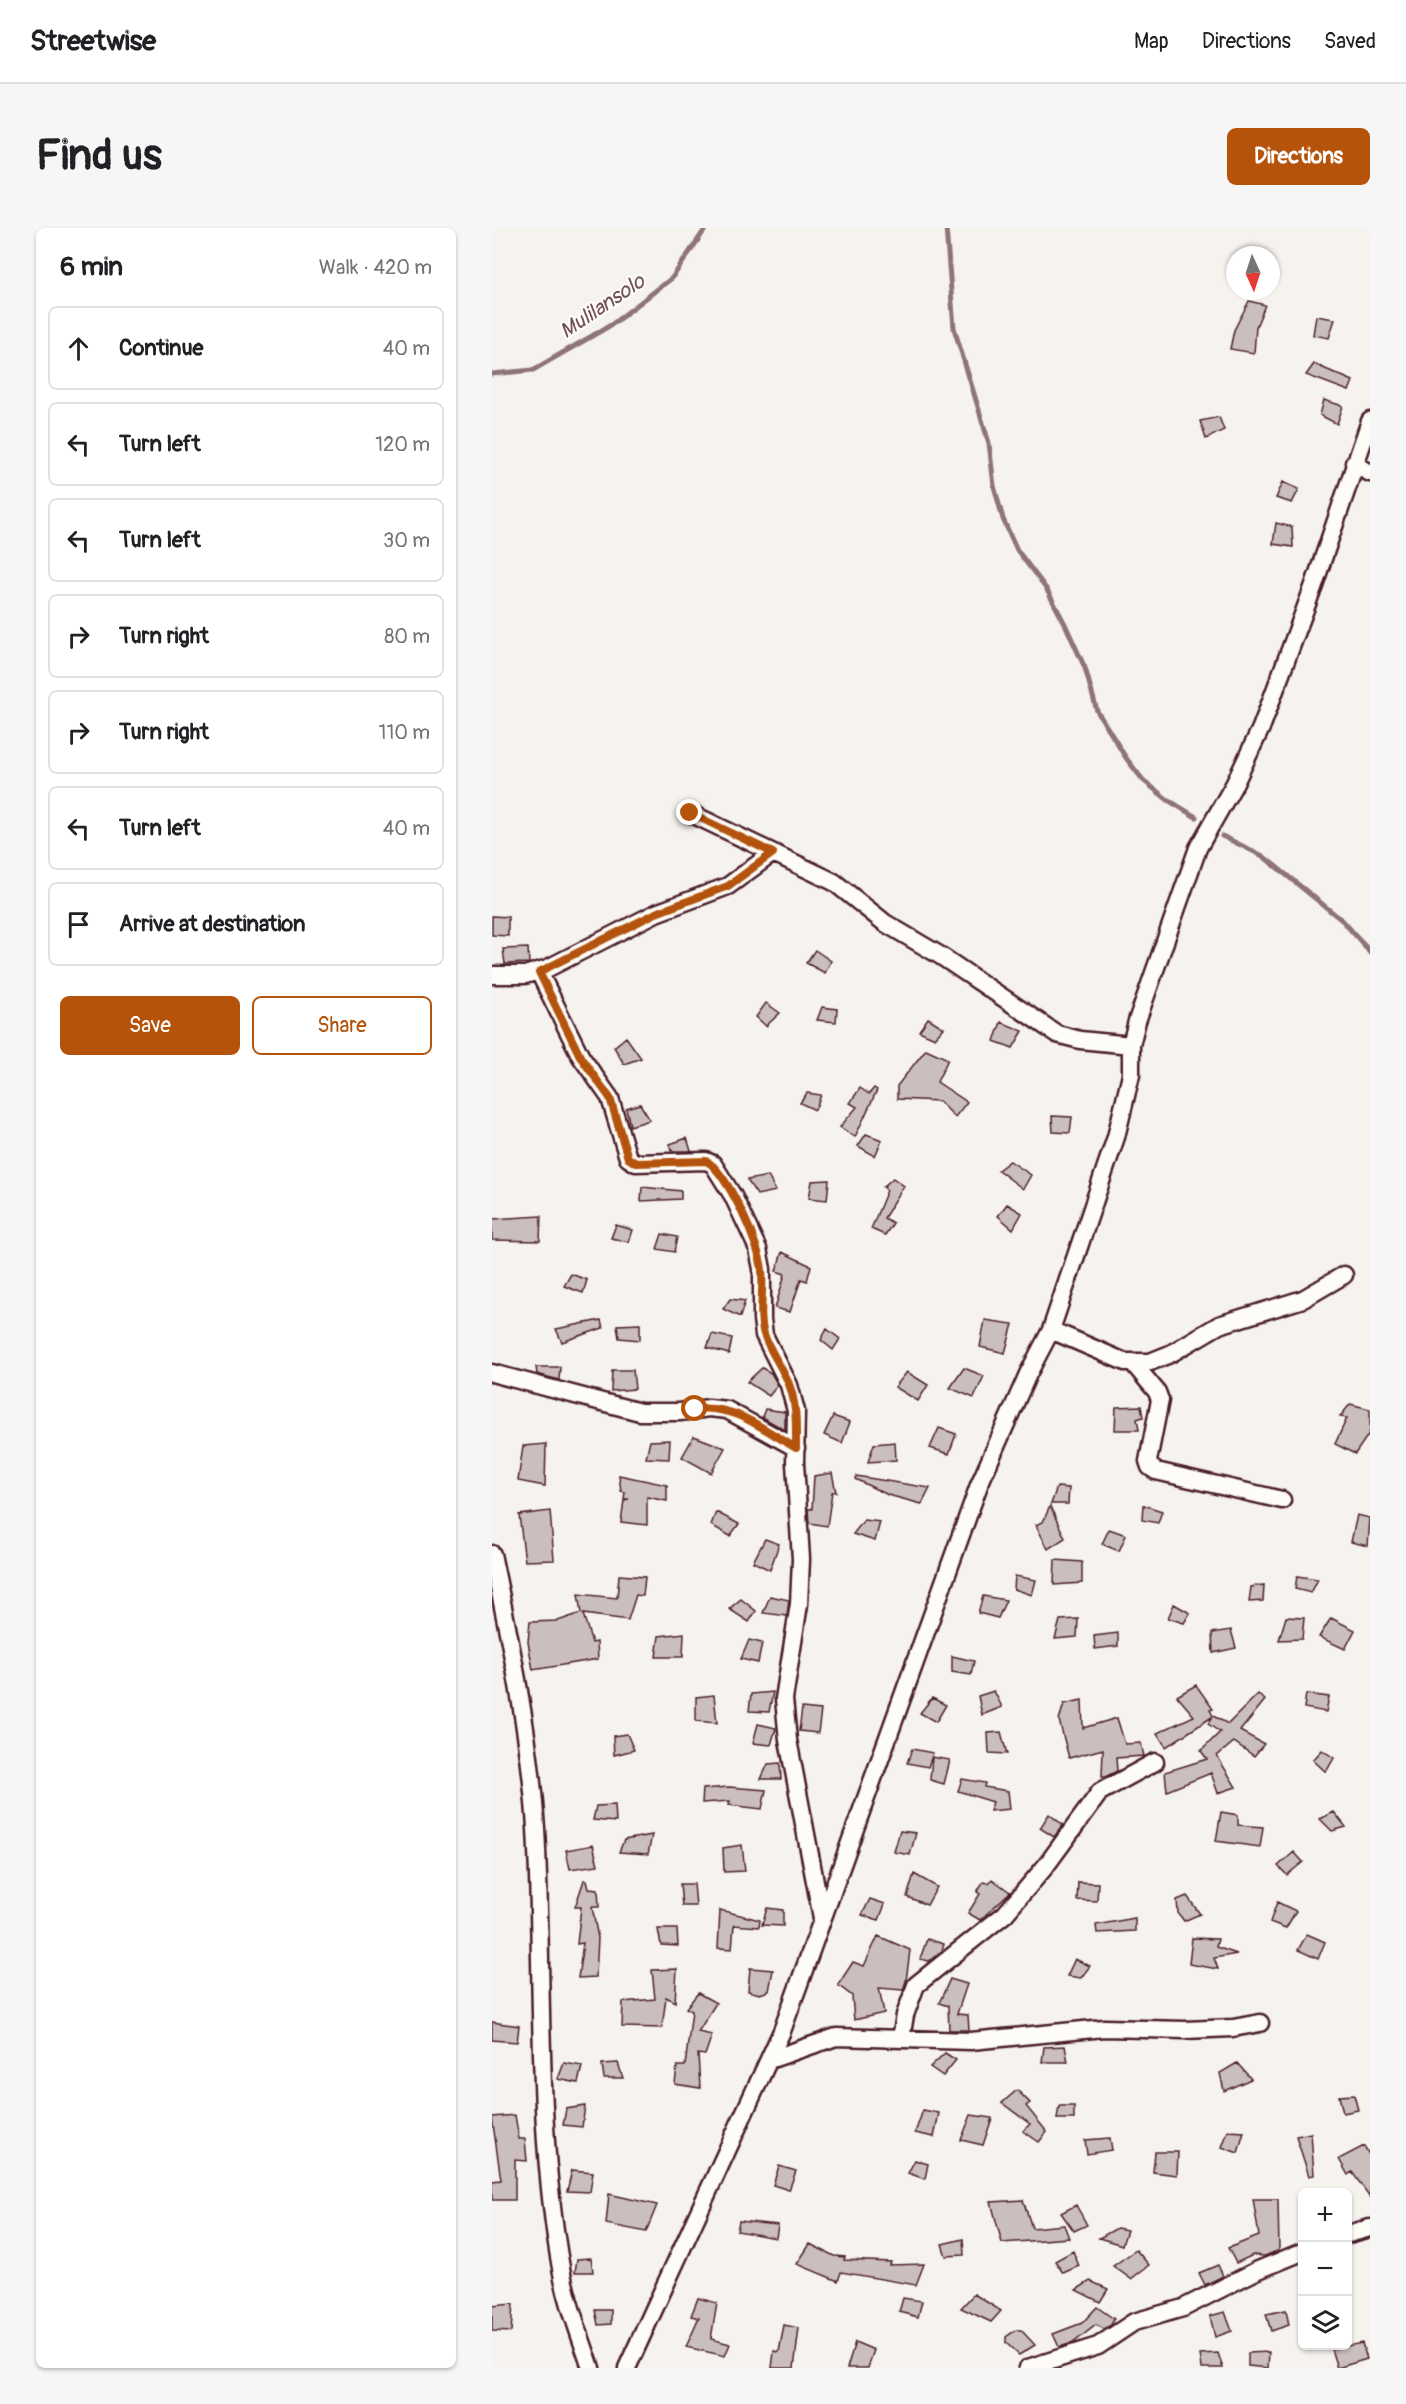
<!DOCTYPE html>
<meta charset="utf-8">
<style>
body{margin:0;font-family:Pangolin,sans-serif;background:#f6f6f6;color:#202124}
.controls{position:absolute;right:18px;bottom:18px;display:grid;overflow:hidden;border-radius:9px;box-shadow:0 2px 4px #0004}
.controls button{width:54px;height:54px;display:grid;place-items:center;padding:0;border:0;border-bottom:2px solid #e0e0e0;background:#fff;color:#202124;font:30px sans-serif}
.compass{position:absolute;left:734px;top:18px;width:54px;height:54px;border-radius:50%;background:#fff;box-shadow:0 2px 4px #0004;rotate:177deg}
.stop{position:absolute;width:18px;height:18px;margin:-14px;border:4px solid #b45309;border-radius:50%;background:#fff}
.stop.end{background:#b45309;border-color:#fff;box-shadow:0 2px 6px #0008}
.list{margin:0;padding:0;list-style:none}
h2{display:flex;justify-content:space-between;align-items:center;height:78px;margin:0;padding:0 24px;font-size:26px}
h2 small{font-size:20px;font-weight:400;color:#757577}
.list li{display:grid;grid-template-columns:39px 1fr auto;gap:18px;align-items:center;box-sizing:border-box;height:84px;margin:0 12px 12px;padding:0 12px;border:2px solid #e0e0e0;border-radius:9px}
.list b{display:block;font-size:22px;white-space:nowrap}
.list em{font-size:20px;font-style:normal;color:#757577}
.actions{display:flex;gap:12px;padding:18px 24px}
.actions a{flex:1;padding:14px 0;border:2px solid #b45309;border-radius:9px;text-align:center;font-size:21px;color:#b45309}
.actions .main{background:#b45309;color:#fff}
.icon{flex:none;width:33px;height:33px;fill:none;stroke:currentColor;stroke-width:2;stroke-linecap:round;stroke-linejoin:round}
.map{position:relative;flex:none;width:878px;height:2140px;overflow:hidden;border-radius:9px}
header{display:flex;align-items:center;gap:36px;box-sizing:border-box;height:84px;padding:0 30px;background:#fff;border-bottom:2px solid #e0e0e0}
header strong{font-size:28px}
nav{display:flex;gap:33px;margin-inline-start:auto;font-size:21px}
.intro{display:flex;align-items:center;justify-content:space-between;box-sizing:border-box;height:144px;padding:0 36px}
h1{margin:0;font-size:42px}
.button{padding:15px 27px;border-radius:9px;background:#b45309;color:#fff;font-size:21px;font-weight:700}
main{display:flex;gap:36px;padding:0 36px}
aside{flex:1;background:#fff;border-radius:9px;box-shadow:0 2px 4px #0004}
.map>svg:first-child{display:block}
</style>
<header>
<strong>Streetwise</strong>
<nav><a>Map</a><a>Directions</a><a>Saved</a></nav>
</header>
<div class="intro"><h1>Find us</h1><a class="button">Directions</a></div>
<main>
<aside>
<h2>6 min<small>Walk · 420 m</small></h2>
<ul class="list">
<li><svg class="icon" aria-label="ahead" viewBox="0 0 24 24"><path d="M12 20V5M6 11l6-6 6 6"/></svg><div><b>Continue</b></div><em>40 m</em></li>
<li><svg class="icon" aria-label="left" viewBox="0 0 24 24"><path d="M17 20v-9H6M10 6l-5 5 5 5"/></svg><div><b>Turn left</b></div><em>120 m</em></li>
<li><svg class="icon" aria-label="left" viewBox="0 0 24 24"><path d="M17 20v-9H6M10 6l-5 5 5 5"/></svg><div><b>Turn left</b></div><em>30 m</em></li>
<li><svg class="icon" aria-label="right" viewBox="0 0 24 24"><path d="M7 20v-9h11M14 6l5 5-5 5"/></svg><div><b>Turn right</b></div><em>80 m</em></li>
<li><svg class="icon" aria-label="right" viewBox="0 0 24 24"><path d="M7 20v-9h11M14 6l5 5-5 5"/></svg><div><b>Turn right</b></div><em>110 m</em></li>
<li><svg class="icon" aria-label="left" viewBox="0 0 24 24"><path d="M17 20v-9H6M10 6l-5 5 5 5"/></svg><div><b>Turn left</b></div><em>40 m</em></li>
<li><svg class="icon" aria-label="arrive" viewBox="0 0 24 24"><path d="M6 21V4h12l-3 4 3 4H6"/></svg><div><b>Arrive at destination</b></div></li>
</ul>
<div class="actions"><a class="main">Save</a><a>Share</a></div>
</aside>
<div class="map">
<svg width="878" height="2140" viewBox="0 0 878 2140">
<rect width="100%" height="100%" fill="#f6f3ef"/>
<filter id="ink" filterUnits="userSpaceOnUse"><feTurbulence type="fractalNoise" baseFrequency=".0167" numOctaves="2"/><feDisplacementMap in="SourceGraphic" scale="12" xChannelSelector="R" yChannelSelector="G"/><feConvolveMatrix kernelMatrix="1 2 1 2 8 2 1 2 1" color-interpolation-filters="sRGB"/></filter>
<g filter="url(#ink)">
<g fill="none" stroke-linecap="round" stroke-linejoin="round">
<path stroke="#8e7378" stroke-width="5" d="M454,0L462,100L497,215L502,258L511,291L525,322L555,362L573,396L593,440L605,483L634,530L651,552L676,572L704,589
M0,146L41,142L119,97L180,50L214,0
M730,608L771,628L851,693L878,724"/>
</g>
<path fill="#cbbfbe" stroke="#4a1f2b" stroke-width="1.5" d="M757,73L773,77L764,99L762,125L738,121L742,102Z
M824,88L843,91L837,110L821,107Z
M822,136L861,153L857,163L814,147Z
M832,172L851,178L845,196L828,187Z
M727,189L732,202L714,211L708,193Z
M791,254L807,261L800,275L784,270Z
M784,295L800,299L801,319L781,316Z
M0,688L16,689V708L0,707Z
M36,720L37,735L13,736L11,721Z
M323,722L339,733L333,745L314,735Z
M274,775L288,785L274,798L264,789Z
M330,779L345,781L344,794L325,792Z
M436,790L452,800L443,810L427,803Z
M509,794L531,803L521,820L502,813Z
M134,809L149,830L132,836L122,819Z
M434,821L456,831L445,854L475,874L463,889L447,873L405,871V858Z
M368,860L377,866L382,860L385,862L363,909L348,899L365,879L358,875Z
M315,865L329,867L323,882L308,875Z
M148,876L158,892L138,898L134,880Z
M560,888L580,889L578,905L561,904Z
M374,906L390,912L383,928L366,918Z
M195,910L199,923H180L178,916Z
M518,933L539,947L531,961L506,942Z
M276,948L284,963L265,967L255,952Z
M401,950L412,958L392,990L401,995L393,1007L379,1001L395,962L391,959Z
M337,952L335,972L317,970L320,953Z
M150,959L189,963V971L149,973Z
M515,976L530,985L521,1001L506,988Z
M49,988L48,1013L0,1012V991Z
M124,997L141,1002L137,1014L119,1010Z
M170,1006L185,1009L182,1024L165,1021Z
M290,1024L319,1038L315,1053L309,1051L298,1084L283,1080L293,1046L284,1043Z
M79,1046L95,1052L91,1065L72,1058Z
M238,1071L253,1073L248,1089L231,1081Z
M109,1092L111,1100L70,1114L64,1101Z
M493,1092L521,1096L513,1125L488,1119Z
M148,1096V1112L127,1110L125,1097Z
M335,1101L348,1111L341,1122L329,1112Z
M220,1106L240,1110L237,1126L215,1120Z
M44,1139H68L67,1152L45,1146Z
M270,1140L279,1145L286,1157L277,1168L255,1154Z
M472,1140L492,1148L482,1170L458,1160Z
M120,1142H141L143,1161L119,1163Z
M415,1144L436,1157L426,1173L403,1159Z
M858,1176L878,1181V1204L863,1226L843,1216L855,1190L848,1189Z
M649,1178L651,1189L645,1191L647,1202H623L624,1179Z
M273,1181L293,1184V1202L270,1189Z
M341,1188L358,1194L350,1215L332,1207Z
M447,1200L464,1206L457,1226L438,1220Z
M202,1208L233,1220L219,1245L190,1229Z
M178,1212L177,1231L154,1230L158,1213Z
M403,1214L404,1232L376,1234L382,1216Z
M54,1216L53,1258L26,1253L31,1218Z
M340,1245L344,1264H340L335,1298L317,1295L316,1281H320L322,1248Z
M127,1247L175,1257V1273L155,1269V1297L129,1294L132,1272L137,1271H132L133,1264L129,1263Z
M364,1248L438,1260L430,1276L396,1267L363,1251Z
M565,1259L577,1260L576,1276H559Z
M651,1277L670,1283L666,1295L650,1292Z
M558,1278L573,1310L556,1321L544,1297L551,1294Z
M58,1283L62,1332L33,1333L27,1287Z
M224,1284L247,1296L238,1308L219,1297Z
M865,1287L878,1290L876,1318L859,1314Z
M372,1292L388,1294L383,1313L361,1306Z
M617,1301L634,1307L627,1323L610,1316Z
M273,1311L287,1316L278,1342L261,1334Z
M563,1332L590,1334V1355L562,1357Z
M127,1347L153,1349L151,1368L144,1367L136,1392L91,1386L100,1415L105,1414L106,1431L41,1442L36,1414L38,1394L66,1393L89,1385L86,1366L125,1370Z
M523,1348L544,1352L540,1367L522,1361Z
M805,1348L826,1351L819,1365L803,1361Z
M772,1357L771,1373L757,1374L759,1359Z
M278,1368L297,1372L295,1388L271,1385Z
M491,1368L514,1372L506,1390L486,1385Z
M249,1371L264,1383L257,1394L237,1381Z
M682,1376L698,1385L692,1395L676,1390Z
M794,1389L812,1390L810,1411L787,1412Z
M839,1390L863,1402L853,1421L827,1409Z
M586,1391L585,1409L563,1411L568,1392Z
M739,1402L744,1420L721,1425L720,1405Z
M192,1405L191,1429H164L167,1408Z
M626,1405V1418L603,1421L602,1408Z
M257,1412L270,1415L266,1435L249,1431Z
M460,1428L482,1433L479,1447L460,1444Z
M704,1457L721,1481L718,1482L721,1488L736,1496L766,1466L773,1472L748,1503L772,1516L762,1528L742,1514L725,1528L744,1559L726,1565L719,1545L675,1563L673,1544L715,1531L709,1523L728,1504L716,1496L720,1489L674,1519L665,1505L702,1488L685,1468Z
M502,1463L510,1479L490,1487L486,1468Z
M281,1464L277,1484L257,1483L259,1466Z
M814,1466L837,1469L834,1484L812,1480Z
M222,1467L225,1495L204,1493V1469Z
M440,1470L454,1477L444,1494L428,1485Z
M590,1472L591,1500L625,1490L633,1516L649,1515L652,1528L624,1530L625,1543L613,1549H610L611,1521L577,1530L567,1492L572,1476Z
M310,1480L329,1482L326,1505L307,1503Z
M266,1496L284,1500L279,1517L261,1515Z
M509,1504L515,1526L497,1525L496,1505Z
M135,1506L142,1522L122,1527L121,1508Z
M420,1521L441,1525L436,1539L415,1535Z
M830,1522L842,1530L834,1544L821,1532Z
M440,1529L458,1532L452,1556L438,1552Z
M288,1535L289,1551H269L276,1536Z
M470,1551L493,1555L492,1559L516,1563L518,1581L498,1583L501,1574L466,1563Z
M237,1559L274,1562L270,1581L237,1577L238,1573L210,1575L211,1561Z
M123,1577L124,1594L101,1592L104,1578Z
M729,1584L746,1587V1597L771,1599L768,1619L724,1613Z
M842,1584L854,1599L840,1603L828,1591Z
M557,1586L571,1597L562,1609L548,1600Z
M408,1603L424,1605L418,1627L402,1624Z
M160,1607L156,1626L127,1624L132,1612Z
M101,1617L106,1637L78,1641L74,1622Z
M250,1617L253,1643L232,1644L231,1620Z
M802,1624L811,1634L795,1647L786,1638Z
M422,1646L445,1659L435,1677L415,1669Z
M500,1651L518,1664L488,1692L476,1685L488,1666L485,1664L491,1654L497,1655Z
M92,1652H95L97,1660L106,1661L107,1679H100L106,1710L104,1749L86,1750L91,1715L85,1716L89,1679H83Z
M586,1654L606,1655L605,1673L585,1672Z
M188,1656H202L204,1678H190Z
M695,1668L708,1686L692,1693L686,1685L685,1672Z
M378,1671L393,1676L387,1692L370,1687Z
M785,1674L804,1683L794,1700L778,1694Z
M275,1680L291,1682V1698L270,1697Z
M228,1682L268,1692L267,1699L242,1697L240,1721L226,1720Z
M643,1690V1703L605,1705L604,1697Z
M166,1701H185L186,1718L169,1717Z
M815,1706L833,1714L826,1731L806,1722Z
M386,1708L418,1722L414,1753L411,1762L387,1760L392,1785L362,1792L360,1768L346,1757L361,1734L372,1738Z
M700,1710L726,1711L724,1719L745,1726L722,1730L726,1741L697,1736Z
M435,1711L452,1716L450,1723L437,1733L428,1731Z
M583,1731L598,1738L589,1750L575,1748Z
M258,1740L281,1742L277,1763L268,1766L256,1763Z
M185,1741L183,1774L174,1769L170,1800L130,1799L131,1774L163,1771L160,1742Z
M458,1751L475,1756L465,1786L476,1787L477,1802H457L456,1778L447,1775Z
M206,1765L224,1775L206,1804L220,1807L213,1827L206,1826L208,1860L183,1856L185,1838H193L200,1783L194,1780Z
M0,1794L27,1798L25,1814L0,1812Z
M573,1818L576,1834H550L552,1819Z
M453,1825L464,1832L451,1848L438,1839Z
M72,1835L90,1838L86,1855L66,1851Z
M126,1835L131,1850H112L110,1836Z
M745,1835L759,1851L732,1863L728,1845Z
M525,1862L538,1875L534,1878L555,1904L547,1914L531,1903L538,1896L510,1875Z
M862,1867L866,1882L851,1885L847,1868Z
M93,1878L90,1899L71,1897L74,1881Z
M567,1878H582V1891H565Z
M431,1882L447,1885L442,1909L423,1905Z
M23,1887L27,1911H33L35,1933L23,1932V1972H0V1953L9,1952L0,1889Z
M479,1887L500,1890L491,1917L469,1912Z
M736,1903L752,1904L746,1925L730,1919Z
M819,1905L822,1947L817,1948L804,1908Z
M618,1910L620,1922L595,1926L593,1912Z
M872,1918L878,1928V1969L860,1944L856,1947L847,1931Z
M663,1924H686L685,1947L661,1944Z
M423,1932L436,1936L433,1951L416,1945Z
M287,1938L304,1943L297,1962L281,1957Z
M80,1942L101,1944L98,1964L75,1963Z
M117,1966L165,1977L154,2004L114,1996Z
M761,1971H786L787,2022L773,2028L761,2027L744,2035L736,2020L767,2008Z
M531,1972L540,2000L572,1997L577,2010L510,2015L499,1974Z
M584,1977L595,1997L582,2003L569,1985Z
M247,1993L286,1997L284,2010L245,2003Z
M625,2000L635,2002L630,2017L607,2010Z
M471,2011L472,2027L454,2028L450,2016Z
M318,2016L342,2028L353,2029L352,2032L399,2034L398,2037L432,2036L424,2057L349,2044L346,2053L305,2036Z
M644,2022L657,2037L639,2051L621,2038Z
M581,2023L587,2038L571,2045L563,2033Z
M99,2030L101,2044H83L85,2031Z
M726,2037L731,2048L713,2057L707,2045Z
M598,2053L616,2061L608,2074L584,2062Z
M482,2066L509,2083L499,2094L469,2080Z
M206,2070L225,2075L219,2111L238,2116L233,2128L194,2119L207,2090L199,2088Z
M411,2070L430,2073L426,2089L407,2084Z
M21,2076L19,2104L0,2103V2078Z
M605,2079L622,2091L619,2097L612,2101L604,2097L581,2115L567,2119L561,2106L590,2095Z
M103,2082H119V2096L106,2097Z
M794,2082L797,2097L779,2103L774,2086Z
M733,2084L740,2103L723,2109L718,2088Z
M292,2097L307,2100L302,2140H280L282,2123L287,2124Z
M524,2102H529L543,2117L527,2127L514,2115V2109Z
M363,2114L382,2122L376,2140H355Z
M870,2115L875,2131L845,2140L839,2121Z
M777,2124L776,2140L756,2138V2125Z
M726,2125L731,2140H710L708,2126Z"/>
<g fill="none" stroke-linecap="round" stroke-linejoin="round">
<g stroke="#4a1f2b" stroke-width="21">
<path id="minor" d="M862,235L878,245
M198,585L342,654L393,695L449,728L565,806L588,812L639,817
M47,744L89,829L118,870L136,930L144,935L214,933L221,936L241,968L266,1021L270,1041V1091L272,1107L297,1157L304,1183L303,1235L309,1331L307,1376L292,1471L296,1512L330,1690
M0,747H33L56,740L164,685L236,658L281,625
M559,1102L633,1134H658L678,1126L727,1097L811,1071L852,1047
M641,1135L665,1164L668,1172L656,1233L658,1239L664,1243L790,1272
M0,1145L148,1184H188L217,1180L235,1182L304,1220
M0,1326C19,1416 38,1508 44,1600C52,1746 43,1895 69,2040C75,2074 88,2107 99,2140
M409,1811L413,1787L424,1757L513,1686L553,1639L608,1564L663,1534
M277,1832L344,1809L479,1813L612,1800L693,1802L741,1800L768,1795
M856,2006L878,2000
M135,2140L290,1803L487,1257L536,1146L559,1102L624,909L639,847V817L645,793L706,620L743,555L769,500L822,357L878,193
M536,2140L606,2118L642,2094L691,2080L764,2043L810,2024"/>
</g>
<use href="#minor" stroke="#fdfcf7" stroke-width="16"/>
</g>
</g>
<g fill="none" stroke-linecap="round" stroke-linejoin="round" filter="url(#ink)">
<path stroke="#b45309" stroke-width="8" d="M198,585L281,625L236,658L164,685L47,744L89,830L118,870L136,930L144,935L214,933C235,943 268,1018 270,1042C272,1063 266,1086 272,1106C278,1124 290,1139 297,1156C305,1177 304,1198 304,1220C272,1202 243,1176 203,1181"/>
</g>
<g text-anchor="middle" stroke-width="4.5" stroke-linejoin="round" paint-order="stroke">
<g font-size="21" font-style="italic" fill="#725058" stroke="#fdfcf7">
<text transform="translate(110 78) rotate(-34)" y="7">Mulilansolo</text>
</g>
</g>
</svg>
<div class="controls">
<button>+</button>
<button>−</button>
<button><svg class="icon" aria-label="layers" viewBox="0 0 24 24"><path d="M12 4l9 5-9 5-9-5zM3 14l9 5 9-5"/></svg></button>
</div>
<svg class="compass" viewBox="-18 -18 36 36"><path d="M0-13l5 13h-10z" fill="#e53935"/><path d="M0 13l5-13h-10z" fill="#757577"/></svg>
<div class="stop" style="left:203px;top:1181px"></div>
<div class="stop end" style="left:198px;top:585px"></div>
</div>
</main>
